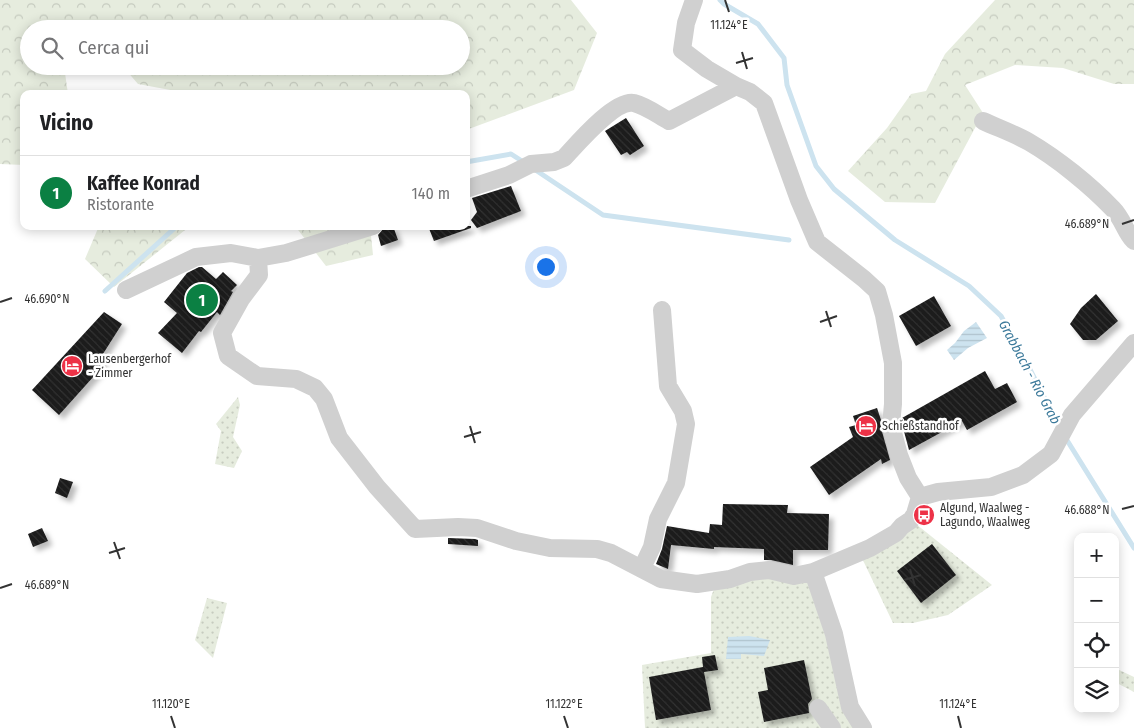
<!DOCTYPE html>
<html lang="it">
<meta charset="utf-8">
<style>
body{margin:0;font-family:"Fira Sans Condensed",sans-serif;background:#f6f6f6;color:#202124}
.controls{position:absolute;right:15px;bottom:15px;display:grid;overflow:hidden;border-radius:10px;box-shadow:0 2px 12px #0003}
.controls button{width:45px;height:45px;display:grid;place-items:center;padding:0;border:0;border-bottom:1px solid #e0e0e0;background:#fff;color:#202124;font:25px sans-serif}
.you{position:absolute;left:545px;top:266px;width:18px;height:18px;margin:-12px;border:4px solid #fff;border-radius:50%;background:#1a73e8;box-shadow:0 0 0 8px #1a73e833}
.badge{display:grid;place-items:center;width:32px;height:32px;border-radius:50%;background:#0b8043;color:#fff;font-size:16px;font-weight:700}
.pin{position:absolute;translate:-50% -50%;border:2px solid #fff;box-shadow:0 1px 5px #0006}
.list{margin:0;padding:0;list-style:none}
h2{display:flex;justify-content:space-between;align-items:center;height:65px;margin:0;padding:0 20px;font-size:21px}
h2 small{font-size:16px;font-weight:400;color:#757577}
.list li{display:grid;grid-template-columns:32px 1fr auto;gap:15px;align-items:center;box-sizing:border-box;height:75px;padding:0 20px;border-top:1px solid #e0e0e0}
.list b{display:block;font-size:19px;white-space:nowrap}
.list p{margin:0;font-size:16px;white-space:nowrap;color:#757577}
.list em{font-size:16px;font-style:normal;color:#757577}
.icon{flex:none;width:28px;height:28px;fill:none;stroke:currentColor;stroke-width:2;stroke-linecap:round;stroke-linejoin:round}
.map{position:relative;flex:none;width:1134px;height:728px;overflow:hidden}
.search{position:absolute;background:#fff;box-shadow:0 2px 12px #0003;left:20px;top:20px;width:450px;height:55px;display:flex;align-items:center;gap:12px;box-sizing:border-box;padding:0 18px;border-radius:28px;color:#757577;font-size:19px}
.panel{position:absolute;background:#fff;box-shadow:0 2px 12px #0003;left:20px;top:90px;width:450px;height:140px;border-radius:10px}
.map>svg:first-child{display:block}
</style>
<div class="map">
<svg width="1134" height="728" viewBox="0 0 1134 728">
<defs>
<pattern id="grass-dots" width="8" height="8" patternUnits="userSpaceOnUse" patternTransform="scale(1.25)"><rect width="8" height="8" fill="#e6ecde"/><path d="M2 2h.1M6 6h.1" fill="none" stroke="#c6cbbf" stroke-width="1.8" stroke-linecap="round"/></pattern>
<pattern id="forest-crowns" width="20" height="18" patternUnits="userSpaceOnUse" patternTransform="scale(1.25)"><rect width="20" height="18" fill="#e6ecde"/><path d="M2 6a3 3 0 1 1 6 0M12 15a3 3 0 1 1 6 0" fill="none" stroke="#c6cbbf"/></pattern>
<pattern id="water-rules" width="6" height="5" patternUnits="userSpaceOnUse" patternTransform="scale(1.25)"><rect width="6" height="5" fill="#cde3ef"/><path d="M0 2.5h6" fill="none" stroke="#b0c3cd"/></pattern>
<pattern id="building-back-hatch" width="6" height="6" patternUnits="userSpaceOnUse" patternTransform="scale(1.25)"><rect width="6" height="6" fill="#1a1a1a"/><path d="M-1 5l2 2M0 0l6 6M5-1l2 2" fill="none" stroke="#333"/></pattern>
<filter id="shadow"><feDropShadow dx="4.5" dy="4.5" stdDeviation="2.5" flood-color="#0004"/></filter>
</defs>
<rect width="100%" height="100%" fill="#fff"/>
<path fill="url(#grass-dots)" d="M238,397L240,405L233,437L242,451L234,468L215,464L221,431L216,424Z
M911,520L992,585L948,615L913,623H893L859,552Z
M813,572L863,728H645L642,665L711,653V597L717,581Z
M207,598L227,603L213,658L195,640Z
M1115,668L1134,677V692L1115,682Z"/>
<path fill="url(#forest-crowns)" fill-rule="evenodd" d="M0,0H571L597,33L574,90L466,130V94H244L240,90L192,94L138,84L126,70L65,73L68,94H24V165L0,164ZM29,29H461V66H29Z
M995,0H1134V84H1114L1063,68L1015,65L965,85L983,113L935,203L885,202L848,171L887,128L911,94L926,91L945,54Z
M99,226H190L114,287L85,259Z
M295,226H370L373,255L326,266Z"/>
<path fill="url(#water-rules)" d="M976,322L987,338L968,348L954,360L947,350L955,343L964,331Z
M749,636L770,640L764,656L741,654V659H726L728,637Z"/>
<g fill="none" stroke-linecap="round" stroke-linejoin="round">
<path stroke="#cde3ef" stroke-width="5" d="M720,0L724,4L758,24L784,58L787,85L816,166L834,189L895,240L969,286L1001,316L1023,356L1061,430
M466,162L511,154L525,163
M534,169L603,215L789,240
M105,291L177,226
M1065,437L1134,548"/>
</g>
<path fill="url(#building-back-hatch)" filter="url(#shadow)" d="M626,118L644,146L630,155L627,152L621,155L605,131Z
M511,186L521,211L477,228L471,220L477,212L472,198Z
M393,226L398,240L381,246L378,235L383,229Z
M428,226H471V228L434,241Z
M199,267H202L216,279L223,272L237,285L231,291L233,292L220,315L217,312L201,332L199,331L182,353L158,333L177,313L164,302L187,273Z
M1096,294L1118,321L1096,340H1083L1070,324L1081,308Z
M934,296L951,326L916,346L899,316Z
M104,312L122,324L101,357L103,366L59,415L32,390Z
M985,371L995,389L1007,383L1017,402L967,430L962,421L909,450L902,424V418Z
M877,408L881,420V428L890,460L882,464L881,459L829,495L810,467L853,437L849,427L856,425L853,416Z
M60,478L73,482L67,498L55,493Z
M723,504L788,505L787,513L829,514L828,550H793V565L771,560H764V549L714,547V549L671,545L668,569L656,564L662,549L667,526L709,533L710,524L722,525Z
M42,528L48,541L33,547L28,534Z
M448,538L475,539L478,540V546L448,544Z
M932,544L956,575L921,603L897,571Z
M715,655L718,670L704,672L711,710L656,720L649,677L703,667L702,657Z
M804,660L812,699L808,704L809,713L764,722L758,692L768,690L764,668Z"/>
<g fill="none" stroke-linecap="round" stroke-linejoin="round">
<path stroke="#d0d0d0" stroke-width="18" d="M694,0L686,23L682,50L707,69L736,86L750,92L764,103L799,200L817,242L864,279L877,291L884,315L893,363V404L891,425L899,455L908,478L920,497
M983,121C998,128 1015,134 1029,142C1058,159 1090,185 1113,209C1123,219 1125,232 1134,241
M466,189L509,175L531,164L554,162L564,158C577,144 615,99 634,103C646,106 658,115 669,121L736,86
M258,258L286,253L373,226
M126,290L196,257L231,253L258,258L259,275L241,299L222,333L228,356L257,376L296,379L315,388L324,399L339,438L377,487L415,529L458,527L477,528L516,541L550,548L597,549L611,553L661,579L697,584L730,579L750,572L769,570L794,576L813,572L870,548L896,533L902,526L911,520L915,514L920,497
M920,497L938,492L991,487L1023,475L1051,454L1072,415L1134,343
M642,568L652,547L658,519L676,483L686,424L683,411L668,386L662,310
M813,572L834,634L850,707L863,728
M818,708L832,728"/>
</g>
<path fill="none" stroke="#333" stroke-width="2" d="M725,0L729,12M742,52L747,69M736,63L753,58M1122,224L1134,220M0,302L12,298M826,311L831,327M820,322L837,316M470,426L475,443M464,437L481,432M1122,509L1134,506M114,542L120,559M109,553L125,548M910,569L915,586M904,580L921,575M0,588L12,584M171,716L175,728M564,716L568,728M958,716L961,728"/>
<defs>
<g id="hotel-disc" transform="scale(1.125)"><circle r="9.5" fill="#ed3247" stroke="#fff"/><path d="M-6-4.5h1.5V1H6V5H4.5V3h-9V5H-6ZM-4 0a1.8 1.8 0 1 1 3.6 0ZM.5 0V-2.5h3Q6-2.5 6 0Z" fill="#fff"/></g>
<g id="bus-disc" transform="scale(1.125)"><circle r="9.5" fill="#ed3247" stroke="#fff"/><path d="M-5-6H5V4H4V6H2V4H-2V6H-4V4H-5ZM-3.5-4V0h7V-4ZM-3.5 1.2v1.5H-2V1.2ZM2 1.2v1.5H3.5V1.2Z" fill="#fff"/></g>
</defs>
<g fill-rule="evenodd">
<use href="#hotel-disc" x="72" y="366"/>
<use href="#hotel-disc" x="866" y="426"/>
<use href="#bus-disc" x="924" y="515"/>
</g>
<g text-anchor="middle" stroke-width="5" stroke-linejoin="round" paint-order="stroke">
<g font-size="12" fill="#333" stroke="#fff" text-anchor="start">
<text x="88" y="363">Lausenbergerhof<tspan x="88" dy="14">- Zimmer</tspan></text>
<text x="882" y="430">Schießstandhof</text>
<text x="940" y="512">Algund, Waalweg -<tspan x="940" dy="14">Lagundo, Waalweg</tspan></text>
</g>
<g font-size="14" font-style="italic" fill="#3b799a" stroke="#fff">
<text transform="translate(1030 372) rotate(62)" y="5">Grabbach - Rio Grab</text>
</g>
</g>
<g font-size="12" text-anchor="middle" fill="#333" stroke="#fff" stroke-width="5" stroke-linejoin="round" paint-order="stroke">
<text x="729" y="29">11.124°E</text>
<text x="1087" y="228">46.689°N</text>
<text x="47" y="303">46.690°N</text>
<text x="1087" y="514">46.688°N</text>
<text x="47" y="589">46.689°N</text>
<text x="171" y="708">11.120°E</text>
<text x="564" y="708">11.122°E</text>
<text x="958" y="708">11.124°E</text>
</g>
</svg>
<div class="controls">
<button>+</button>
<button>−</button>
<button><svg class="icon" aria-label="locate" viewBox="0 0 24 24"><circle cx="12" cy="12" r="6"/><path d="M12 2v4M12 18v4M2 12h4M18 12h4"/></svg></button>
<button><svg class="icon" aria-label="layers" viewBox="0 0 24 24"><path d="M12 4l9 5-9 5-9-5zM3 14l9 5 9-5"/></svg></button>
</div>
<div class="you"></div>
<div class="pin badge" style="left:202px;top:300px">1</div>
<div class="search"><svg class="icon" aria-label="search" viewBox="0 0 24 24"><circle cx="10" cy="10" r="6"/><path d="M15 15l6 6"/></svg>Cerca qui</div>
<section class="panel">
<h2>Vicino<small></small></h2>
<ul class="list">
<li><span class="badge">1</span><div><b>Kaffee Konrad</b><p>Ristorante</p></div><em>140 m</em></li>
</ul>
</section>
</div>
